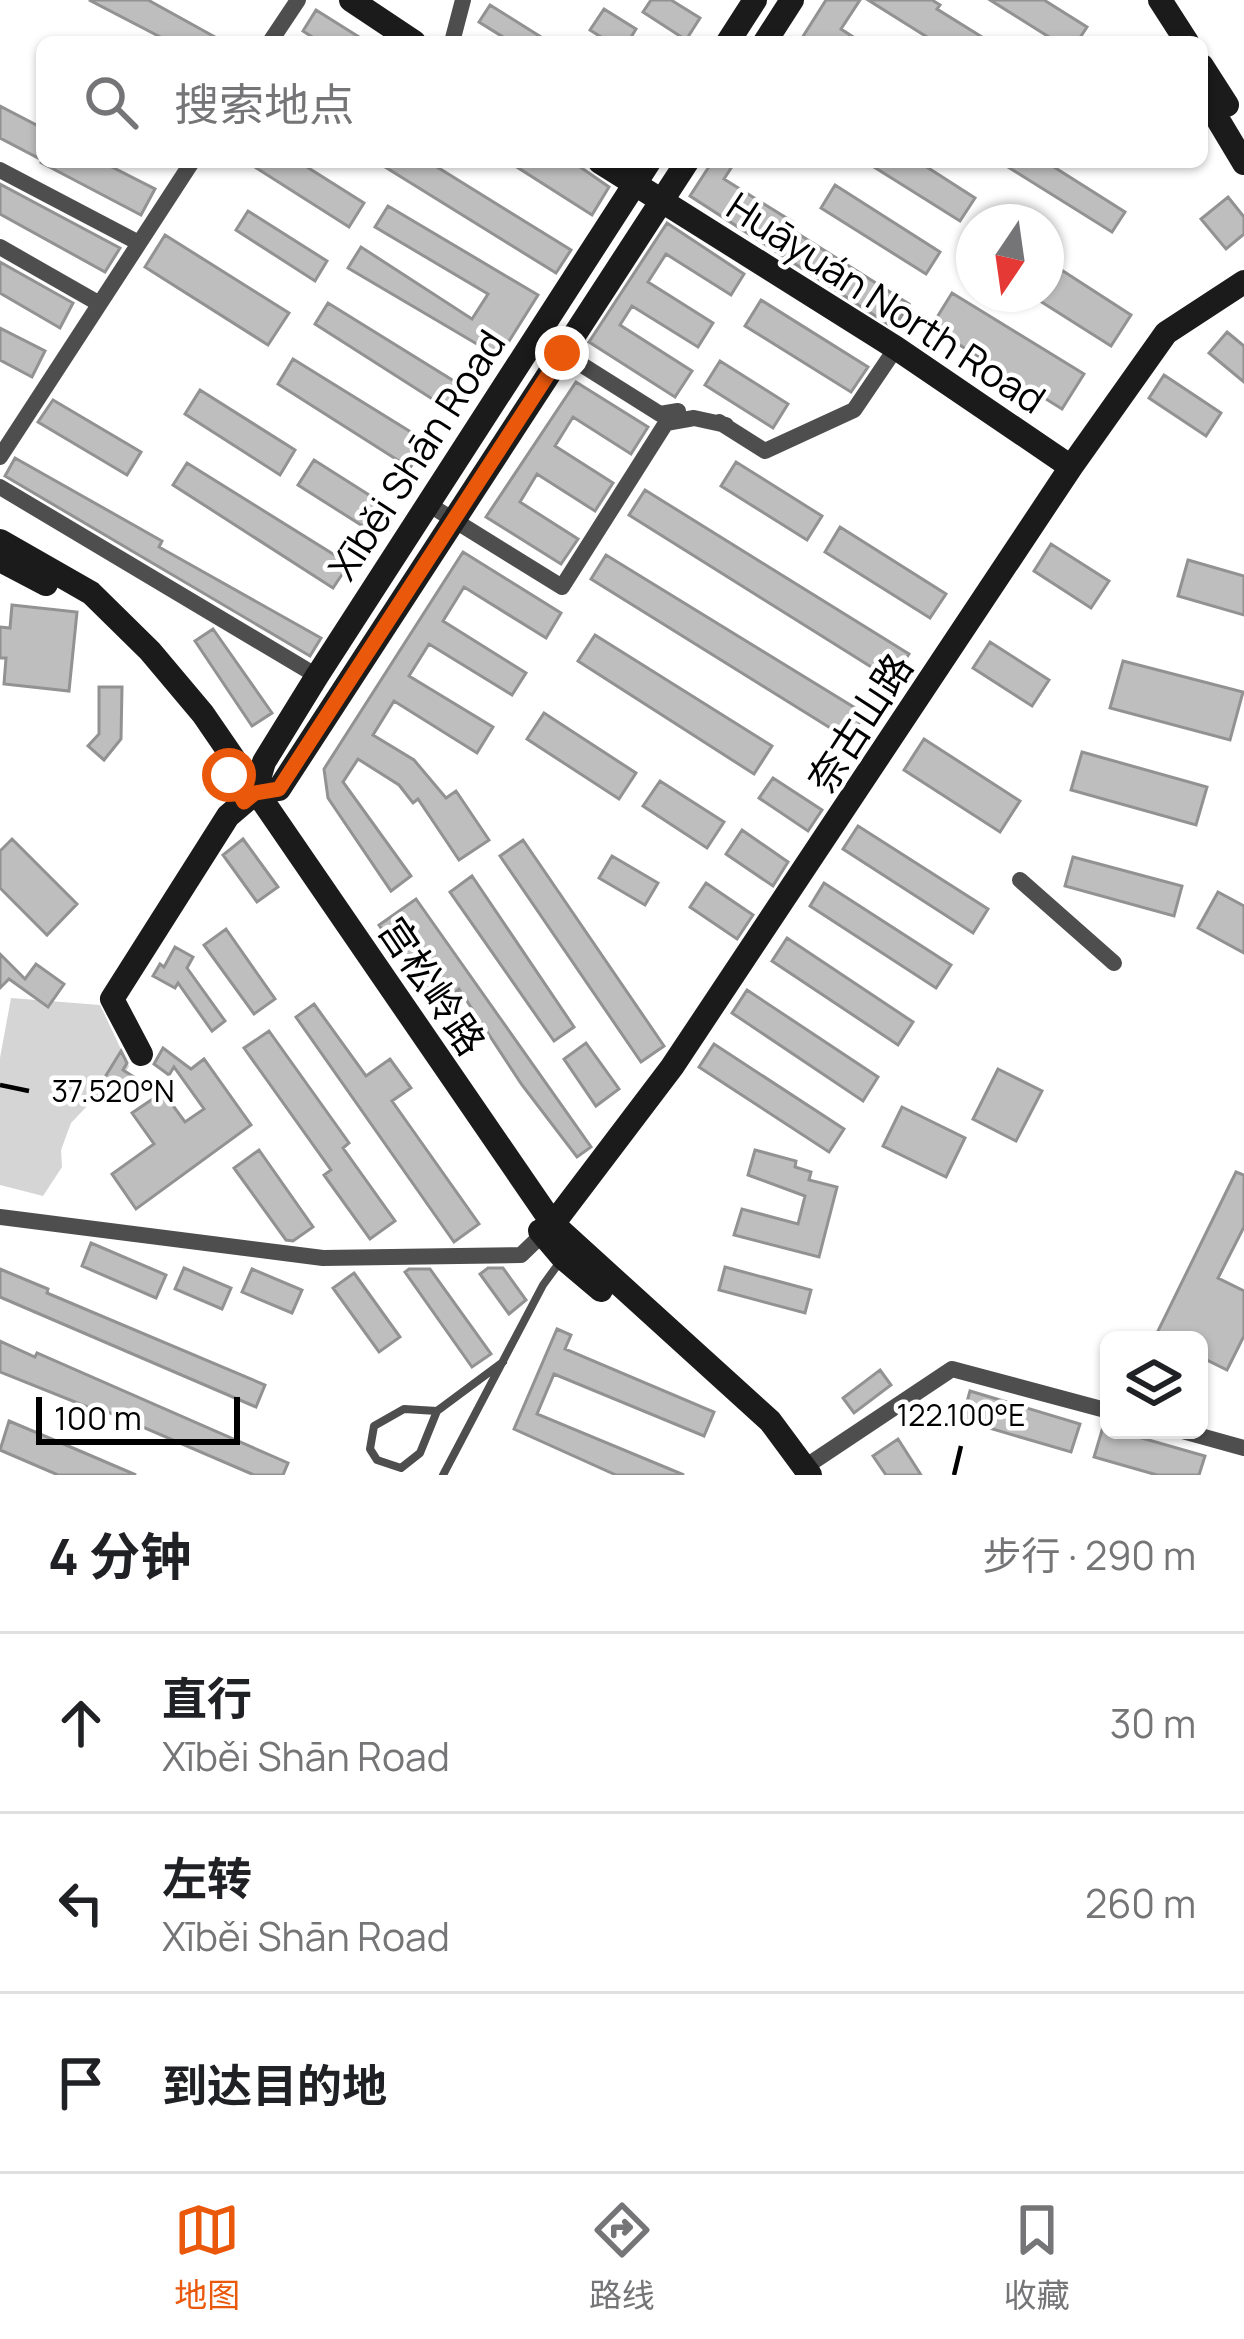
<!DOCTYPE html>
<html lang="zh">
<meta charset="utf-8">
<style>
body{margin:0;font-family:Manrope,"Noto Sans SC",sans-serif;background:#f6f6f6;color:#202124}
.controls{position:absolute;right:36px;bottom:36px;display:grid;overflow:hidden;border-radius:18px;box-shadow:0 3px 9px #0004}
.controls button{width:108px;height:108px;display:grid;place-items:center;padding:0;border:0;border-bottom:3px solid #e0e0e0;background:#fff;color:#202124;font:60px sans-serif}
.compass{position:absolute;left:956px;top:204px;width:108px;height:108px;border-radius:50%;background:#fff;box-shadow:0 3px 9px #0004;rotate:193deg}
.scale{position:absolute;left:36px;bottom:30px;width:204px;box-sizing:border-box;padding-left:12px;border:6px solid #000;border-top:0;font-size:33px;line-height:42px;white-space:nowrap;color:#000;-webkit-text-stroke:9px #fff;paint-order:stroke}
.stop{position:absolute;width:36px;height:36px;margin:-27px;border:9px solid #ea580c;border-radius:50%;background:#fff}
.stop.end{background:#ea580c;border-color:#fff;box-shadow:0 3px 12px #0008}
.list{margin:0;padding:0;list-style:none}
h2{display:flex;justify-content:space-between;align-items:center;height:156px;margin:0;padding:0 48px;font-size:51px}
h2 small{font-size:39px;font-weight:400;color:#757577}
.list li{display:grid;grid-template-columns:78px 1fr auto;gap:36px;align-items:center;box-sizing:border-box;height:180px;padding:0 48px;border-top:3px solid #e0e0e0}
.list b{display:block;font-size:45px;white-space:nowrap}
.list p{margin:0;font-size:39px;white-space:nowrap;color:#757577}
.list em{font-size:39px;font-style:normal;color:#757577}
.icon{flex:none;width:66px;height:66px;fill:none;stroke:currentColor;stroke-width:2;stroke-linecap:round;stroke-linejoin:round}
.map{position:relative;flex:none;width:1244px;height:1475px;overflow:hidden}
.search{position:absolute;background:#fff;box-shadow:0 3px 9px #0004;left:36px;right:36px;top:36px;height:132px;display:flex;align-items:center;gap:30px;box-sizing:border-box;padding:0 42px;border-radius:18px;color:#757577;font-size:45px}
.sheet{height:696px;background:#fff}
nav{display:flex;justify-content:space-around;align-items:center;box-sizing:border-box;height:168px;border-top:3px solid #e0e0e0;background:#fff;font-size:33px;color:#757577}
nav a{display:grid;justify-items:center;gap:6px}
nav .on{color:#ea580c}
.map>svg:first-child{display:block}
</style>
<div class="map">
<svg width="1244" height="1475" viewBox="0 0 1244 1475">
<rect width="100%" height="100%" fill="#fff"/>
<path fill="#d5d5d5" d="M11,998L100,1005L129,1066L111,1101L90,1103L71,1123L61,1150L62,1167L43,1196L0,1185V1058Z"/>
<path fill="#bebebe" stroke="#929292" stroke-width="3" d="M89,0H148L224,42H170Z
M651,0H671L700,18L686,40L643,12Z
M826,0H860L841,29L861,42H809L802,38Z
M868,0H932L940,5L937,9L990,42H935Z
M990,0H1044L1087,27L1077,42H1057Z
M490,5L549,42H511L479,22Z
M604,9L636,29L628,42H609L590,30Z
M316,10L367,42H320L303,31Z
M0,106L42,128V160L0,138Z
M40,162H102L155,189L141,215Z
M247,162H299L364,203L349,227Z
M377,162H429L571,250L556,273Z
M509,162H573L609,187L592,215Z
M712,162H735L724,179L793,222L789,228L909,304L894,328L690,196Z
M866,162H919L975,198L960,221Z
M1000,162H1046L1125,212L1112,232Z
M0,184L120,248L105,272L0,214Z
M835,185L940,252L926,274L821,208Z
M1228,197L1244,217V234L1226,249L1201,219Z
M388,206L538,295L499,357L348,268L361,247L472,319L488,294L375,227Z
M248,211L327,261L315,281L236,230Z
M667,223L744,274L731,295L666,254L648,282L713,323L698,347L632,306L620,325L692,371L675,397L589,342Z
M165,235L289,313L268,345L145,267Z
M1046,260L1131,315L1111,346L1029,294H1046Z
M0,262L73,303L60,328L0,293Z
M952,293L1084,374L1062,409L931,327Z
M761,300L868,367L851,392L745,326Z
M328,303L462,386L448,409L315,324Z
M0,328L45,351L32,377L0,360Z
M1227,332L1244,346V382L1209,353Z
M293,359L427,442L410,468L278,384Z
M720,361L788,404L773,428L705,385Z
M1164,375L1221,413L1206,436L1149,398Z
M576,382L648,427L631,454L573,417L555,446L613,483L595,511L537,474L520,502L578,539L561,564L486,517Z
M200,390L295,450L280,475L185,414Z
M53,400L141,452L127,475L38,422Z
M15,458L162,541L159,547L321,638L310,656L5,476Z
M314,460L388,507L372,532L298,485Z
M736,462L822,516L807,540L721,486Z
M187,463L349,564L333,588L173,485Z
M645,490L909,654L892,680L629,515Z
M840,527L946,594L930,618L825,552Z
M1051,544L1109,581L1091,608L1034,571Z
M463,552L561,613L546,638L464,587L443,621L526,673L512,695L429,644L409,676L493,727L477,753L394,701L373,735L414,760L446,798L456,791L489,840L459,860L418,799L413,803L399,785L358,759L343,782L411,876L391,891L328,798L324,769Z
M606,555L865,714L848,739L591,579Z
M1188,560L1244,576V615L1178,596Z
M12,605L77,612L69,691L4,684L6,658H0V627L10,628Z
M213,629L272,713L252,726L195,641Z
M595,635L772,746L754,774L578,661Z
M990,642L1049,680L1032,706L973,668Z
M1123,661L1243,692L1230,740L1110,708Z
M99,687H122L121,739L104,760L88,746L99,734Z
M544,713L636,773L619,799L527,739Z
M924,739L1020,801L1000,832L904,770Z
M1082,752L1207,787L1196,825L1071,790Z
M773,778L822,810L808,831L759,798Z
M660,781L724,822L707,848L643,806Z
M858,826L988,909L973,933L843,849Z
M742,830L788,862L773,886L726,854Z
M12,839L77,904L47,935L0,888V851Z
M243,839L278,887L257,902L223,855Z
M523,840L664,1046L641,1062L500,856Z
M612,856L658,883L645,905L599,878Z
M1073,857L1182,886L1174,916L1065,886Z
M472,876L574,1027L554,1041L450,892Z
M706,883L753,915L737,939L690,907Z
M824,883L951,965L936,988L810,906Z
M1218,892L1244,906V953L1198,928Z
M416,899L591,1147L577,1157L522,1085L459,989L436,1005L379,925Z
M226,929L275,999L254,1014L204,945Z
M787,938L913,1022L898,1045L772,961Z
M175,947L193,957L187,968L225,1021L212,1031L178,983L175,988L153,976L160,964L164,967Z
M0,954L25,979L36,964L64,984L48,1007L9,979L0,988Z
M747,990L878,1077L863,1101L732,1013Z
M314,1004L366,1076L390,1059L411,1088L392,1101L479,1224L454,1242L296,1017Z
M269,1031L349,1143L343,1148L395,1221L370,1239L324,1175L331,1170L244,1048Z
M586,1043L619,1089L596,1106L564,1059Z
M714,1044L844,1129L829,1152L699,1067Z
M163,1048L191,1069L204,1059L251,1125L136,1209L112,1174L154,1144L132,1113L163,1092L185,1122L204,1109L174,1067L169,1075L154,1064Z
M121,1051L127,1063L123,1070L134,1077L124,1094L112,1087L104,1101L94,1095Z
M998,1069L1042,1091L1016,1141L973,1119Z
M902,1107L965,1138L946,1177L883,1146Z
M259,1150L313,1227L293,1241L286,1240L234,1168Z
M755,1150L796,1161L795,1167L811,1172L809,1180L837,1187L819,1257L734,1235L742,1209L798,1224L805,1196L748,1175Z
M1236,1172L1244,1175V1227L1218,1278L1244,1291V1336L1227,1370L1199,1356V1340H1166L1156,1335Z
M91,1243L166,1275L156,1298L82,1266Z
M725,1267L811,1290L805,1313L719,1290Z
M184,1268L231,1288L222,1309L175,1289Z
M488,1268H503L526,1300L509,1314L480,1274Z
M0,1269L48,1289L47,1293L265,1385L256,1407L0,1297Z
M252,1269L302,1290L292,1313L242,1292Z
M409,1269H430L491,1354L472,1367L405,1272Z
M354,1273L400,1337L379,1352L333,1288Z
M557,1329L571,1335L565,1349L714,1412L704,1436L554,1374L537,1414L684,1475H616L514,1429Z
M0,1341L35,1357L37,1353L288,1463L283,1475H254L101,1409L100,1412L0,1372Z
M880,1370L891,1385L854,1413L843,1398Z
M970,1391L1080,1424L1071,1452L962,1420Z
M9,1421L73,1448L136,1475H58L0,1450Z
M1103,1427L1205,1456L1199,1475H1157L1094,1457Z
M898,1439L921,1475H886L873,1456Z"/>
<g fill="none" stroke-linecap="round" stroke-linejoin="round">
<path stroke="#4e4e4e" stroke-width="8" d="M437,1411L404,1409L374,1426L370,1449L377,1460L401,1468L420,1453L437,1411L503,1362
M443,1475L543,1285L562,1259"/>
<path stroke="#4e4e4e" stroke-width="16" d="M270,42L298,0
M452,42L463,0
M0,170L139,243
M0,247L98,303
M563,353L660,414L678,411
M719,422L765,451L854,410L896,348
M0,457L192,162
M0,487L317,676
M428,504L562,587L666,423L694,418L726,425
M1020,880L1114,963
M0,1217L323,1258L521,1255L548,1229
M1179,1430L1244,1448
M805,1467L952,1369L1109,1411"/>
<path stroke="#1b1b1b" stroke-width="24" d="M351,0L414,42
M1160,0L1187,42
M728,42L755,0
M765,42L792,0
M1202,66L1227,105
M1202,93L1244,163
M600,162L896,348L1071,467
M0,541L91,593L150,651L203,714L553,1224L770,1421L810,1475
M0,560L46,584
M255,793L264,762L317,676L649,162
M141,1054L112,999L228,816L255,793L279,789L687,162
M553,1224L672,1067L1071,467L1166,333L1244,282
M540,1231L563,1258L601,1290"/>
</g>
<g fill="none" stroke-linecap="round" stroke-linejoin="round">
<path stroke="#ea580c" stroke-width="15" d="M229,775L244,802L255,793L279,789L562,353"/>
</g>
<path fill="none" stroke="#000" stroke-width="4.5" d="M0,1085L29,1091M954,1475L961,1446"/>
<g text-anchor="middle" stroke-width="9" stroke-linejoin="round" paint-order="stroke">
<g font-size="39" fill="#000" stroke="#fff">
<text transform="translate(886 303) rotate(33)" y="14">Huāyuán North Road</text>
<text transform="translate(417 455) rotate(-57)" y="14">Xīběi Shān Road</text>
<text transform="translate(860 723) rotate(-57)" y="14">奈古山路</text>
<text transform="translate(432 986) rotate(56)" y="14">宫松岭路</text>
</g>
</g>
<g font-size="30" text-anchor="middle" fill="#000" stroke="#fff" stroke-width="9" stroke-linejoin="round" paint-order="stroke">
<text x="113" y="1102">37.520°N</text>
<text x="961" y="1426">122.100°E</text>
</g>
</svg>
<div class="controls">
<button><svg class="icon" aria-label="layers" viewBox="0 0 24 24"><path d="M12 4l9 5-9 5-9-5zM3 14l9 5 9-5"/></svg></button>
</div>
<svg class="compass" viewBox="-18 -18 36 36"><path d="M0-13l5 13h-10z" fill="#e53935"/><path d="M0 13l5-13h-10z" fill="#757577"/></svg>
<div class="scale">100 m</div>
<div class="stop" style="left:229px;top:775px"></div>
<div class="stop end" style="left:562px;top:353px"></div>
<div class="search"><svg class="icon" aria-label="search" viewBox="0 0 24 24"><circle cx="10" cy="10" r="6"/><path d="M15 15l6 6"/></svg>搜索地点</div>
</div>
<section class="sheet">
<h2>4 分钟<small>步行 · 290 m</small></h2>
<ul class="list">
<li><svg class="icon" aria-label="ahead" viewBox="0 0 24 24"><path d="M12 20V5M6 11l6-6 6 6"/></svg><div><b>直行</b><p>Xīběi Shān Road</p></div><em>30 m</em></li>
<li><svg class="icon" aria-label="left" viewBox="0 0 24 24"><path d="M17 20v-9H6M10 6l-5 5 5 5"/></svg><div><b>左转</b><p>Xīběi Shān Road</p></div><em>260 m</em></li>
<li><svg class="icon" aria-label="arrive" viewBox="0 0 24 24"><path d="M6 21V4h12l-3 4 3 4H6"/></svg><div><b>到达目的地</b></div></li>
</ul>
</section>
<nav>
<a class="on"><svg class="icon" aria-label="map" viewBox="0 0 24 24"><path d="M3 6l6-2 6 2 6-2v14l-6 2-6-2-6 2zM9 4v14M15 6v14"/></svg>地图</a>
<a><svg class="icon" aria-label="directions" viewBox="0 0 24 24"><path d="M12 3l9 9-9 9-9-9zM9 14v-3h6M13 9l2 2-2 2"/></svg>路线</a>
<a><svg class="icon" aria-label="saved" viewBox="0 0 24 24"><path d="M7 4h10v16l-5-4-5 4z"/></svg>收藏</a>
</nav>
